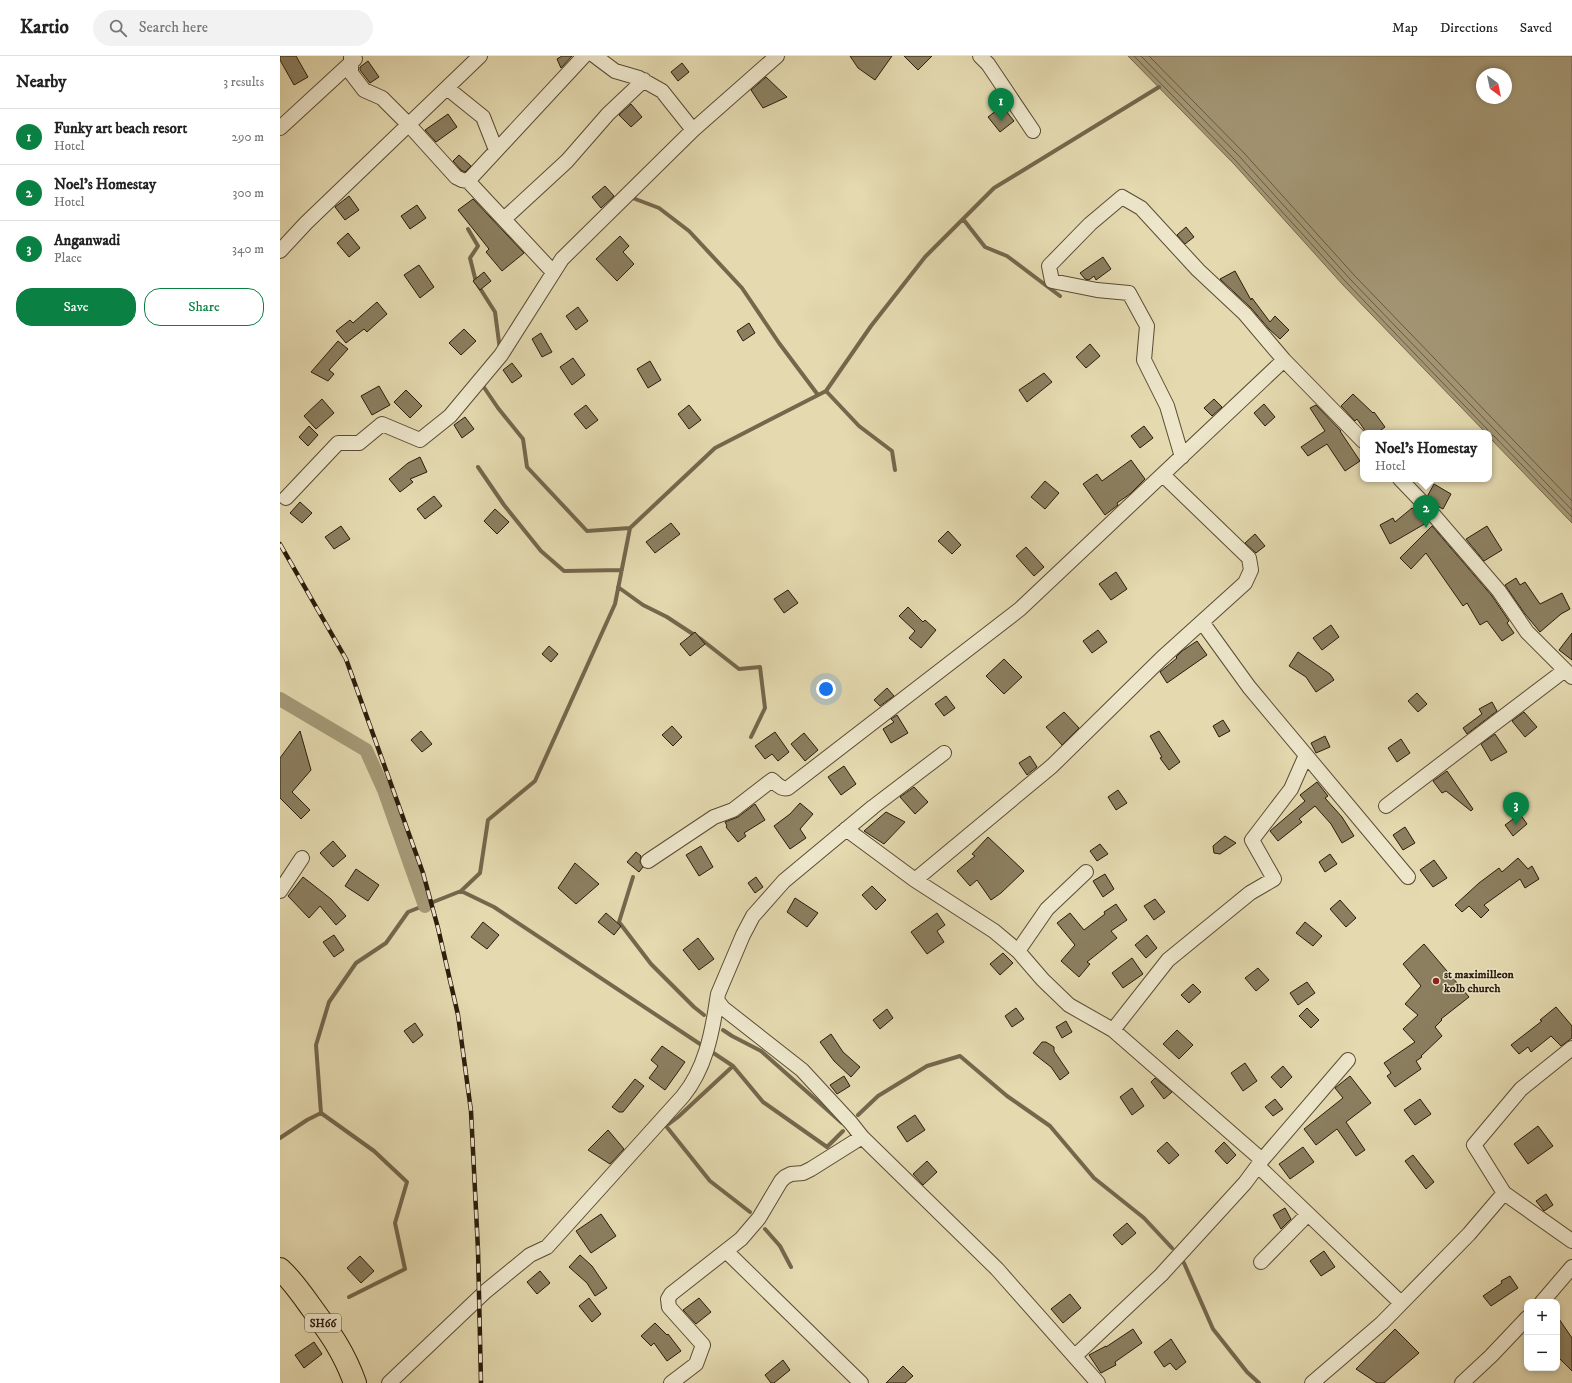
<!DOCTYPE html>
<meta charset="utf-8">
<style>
body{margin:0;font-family:"IM FELL DW Pica",serif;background:#f2f2f2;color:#222}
.controls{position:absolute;right:12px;bottom:12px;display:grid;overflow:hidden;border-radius:8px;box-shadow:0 2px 6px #0003}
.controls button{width:36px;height:36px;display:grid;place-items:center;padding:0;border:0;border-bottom:1px solid #e0e0e0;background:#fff;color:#222;font:20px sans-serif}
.compass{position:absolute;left:1196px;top:12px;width:36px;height:36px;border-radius:50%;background:#fff;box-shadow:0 2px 6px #0003;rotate:147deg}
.you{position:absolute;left:546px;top:633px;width:14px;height:14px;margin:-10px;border:3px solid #fff;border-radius:50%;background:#1a73e8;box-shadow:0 0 0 6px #1a73e833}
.badge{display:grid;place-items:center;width:26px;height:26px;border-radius:50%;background:#0b8043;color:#fff;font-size:13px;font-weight:700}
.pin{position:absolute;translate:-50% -33px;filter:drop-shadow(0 1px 2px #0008)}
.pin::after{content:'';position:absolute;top:21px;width:14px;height:12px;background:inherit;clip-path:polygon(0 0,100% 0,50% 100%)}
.popup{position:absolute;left:1080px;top:374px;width:132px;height:52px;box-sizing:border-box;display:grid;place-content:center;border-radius:8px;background:#fff;filter:drop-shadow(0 1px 3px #0005);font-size:13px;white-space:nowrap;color:#767676}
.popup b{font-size:15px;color:#222}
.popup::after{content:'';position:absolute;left:50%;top:100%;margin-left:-8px;border:8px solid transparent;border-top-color:#fff}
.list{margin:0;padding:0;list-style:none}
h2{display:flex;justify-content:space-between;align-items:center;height:52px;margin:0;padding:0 16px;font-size:17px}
h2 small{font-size:13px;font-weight:400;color:#767676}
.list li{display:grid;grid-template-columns:26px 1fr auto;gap:12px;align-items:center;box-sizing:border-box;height:56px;padding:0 16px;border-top:1px solid #e0e0e0}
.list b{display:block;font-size:15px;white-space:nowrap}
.list p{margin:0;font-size:13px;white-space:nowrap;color:#767676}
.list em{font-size:13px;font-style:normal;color:#767676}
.actions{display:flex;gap:8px;padding:12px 16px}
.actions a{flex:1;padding:9px 0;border:1px solid #0b8043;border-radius:16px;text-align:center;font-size:14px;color:#0b8043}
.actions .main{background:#0b8043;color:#fff}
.icon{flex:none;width:22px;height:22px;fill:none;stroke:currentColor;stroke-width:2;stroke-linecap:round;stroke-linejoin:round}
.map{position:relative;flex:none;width:1292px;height:1327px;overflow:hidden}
header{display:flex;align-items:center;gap:24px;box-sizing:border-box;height:56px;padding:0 20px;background:#fff;border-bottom:1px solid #e0e0e0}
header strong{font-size:19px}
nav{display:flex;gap:22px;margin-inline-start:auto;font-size:14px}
.search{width:280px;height:36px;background:#f2f2f2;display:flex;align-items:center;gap:10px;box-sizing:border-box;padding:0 14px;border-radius:22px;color:#767676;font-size:15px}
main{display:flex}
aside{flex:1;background:#fff}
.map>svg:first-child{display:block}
</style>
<header>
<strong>Kartio</strong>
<div class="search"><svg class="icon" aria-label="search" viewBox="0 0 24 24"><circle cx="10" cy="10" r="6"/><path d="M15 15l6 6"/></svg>Search here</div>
<nav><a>Map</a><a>Directions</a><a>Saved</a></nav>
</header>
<main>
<aside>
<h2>Nearby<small>3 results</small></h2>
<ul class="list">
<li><span class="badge">1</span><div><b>Funky art beach resort</b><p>Hotel</p></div><em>290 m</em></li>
<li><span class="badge">2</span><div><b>Noel's Homestay</b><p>Hotel</p></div><em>300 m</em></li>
<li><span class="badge">3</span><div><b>Anganwadi</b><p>Place</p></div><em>340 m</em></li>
</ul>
<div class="actions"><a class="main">Save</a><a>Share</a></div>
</aside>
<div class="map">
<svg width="1292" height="1327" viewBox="0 0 1292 1327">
<rect width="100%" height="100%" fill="#e4d9af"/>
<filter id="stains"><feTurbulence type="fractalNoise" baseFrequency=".005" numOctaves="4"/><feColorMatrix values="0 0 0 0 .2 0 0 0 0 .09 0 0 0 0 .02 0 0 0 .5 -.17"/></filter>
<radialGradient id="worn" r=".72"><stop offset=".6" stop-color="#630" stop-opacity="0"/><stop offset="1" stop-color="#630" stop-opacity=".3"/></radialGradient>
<path fill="#a59977" stroke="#74674c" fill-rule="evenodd" d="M848,0H1292V467L1209,381V377H1206L1063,229L954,108ZM1202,18H1226V42H1202Z"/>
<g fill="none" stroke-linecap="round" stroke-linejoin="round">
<path stroke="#685b41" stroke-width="1" d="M854,0L956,105L1066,226L1207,373L1208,377
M861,0L960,101L1070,223L1292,454
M869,0L964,97L1074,219L1292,445
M1209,378L1214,380L1292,461"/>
<path stroke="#74674c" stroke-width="4" d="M350,141L379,152L409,175L462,232L499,287L538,339
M683,163L705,191L727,200L780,240
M188,173L198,190L190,202L196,226L215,256L220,294
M201,327L218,352L243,383L247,411L307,475L350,472
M546,335L579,370L612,395L615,414
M198,411L224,449L261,495L284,515L342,514
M338,531L363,549L387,561L422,584L459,613L480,611L485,652L471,681
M353,821L339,866L371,908L414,951L424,959
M181,835L214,851L453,1010L483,1046L547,1091L563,1075
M443,974L452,980L481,995L562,1067
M453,1010L398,1061L386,1070L430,1125L470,1156
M41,1057L94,1095L127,1126L115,1167L125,1213L69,1241
M578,1059L598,1040L647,1010L680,1000L727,1040L770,1070L814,1122L864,1162L892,1192
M0,1082L27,1064L41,1057L36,989L49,946L76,907L106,887L128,856L181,835L200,817L208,764L255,725L335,548L350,472L435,392L546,335L591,270L645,201L714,132L879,31
M485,1173L500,1190L511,1211
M904,1207L933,1273L967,1316L979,1327"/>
<path stroke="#a59977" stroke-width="14" d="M0,643L86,694L104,734L145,850"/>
</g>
<path fill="#8b7f60" stroke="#2b1d0b" d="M0,0H16L28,21L14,29L0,4Z
M282,0H292L281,12L277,3Z
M570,0H612L595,24L578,12Z
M624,0H652L638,14Z
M88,5L99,21L90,27L80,14V11Z
M402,7L409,16L398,25L391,16Z
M486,21L507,41L483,52L471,34Z
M351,48L362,61L351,71L339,59Z
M722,50L734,65L720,76L708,61Z
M168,58L177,71L156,86L145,74Z
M179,99L191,110L185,116L181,114L173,105Z
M325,130L334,140L321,152L312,141Z
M69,140L79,154L65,164L55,151Z
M193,143L244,197L222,215L206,196L209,193L178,154Z
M137,149L146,162L130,173L121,160Z
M906,171L914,181L905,188L897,179Z
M68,177L80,192L69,201L57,187Z
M340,180L349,190L343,196L354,208L337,225L316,203Z
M823,201L831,213L816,224L814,220L809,224L805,223L800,217Z
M139,209L154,231L140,242L124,219Z
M955,215L971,244L972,242L990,266L995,260L1009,274L1000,283L989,273L971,252L940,223Z
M204,216L211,225L200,234L193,225Z
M97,246L107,258L87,276L84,273L66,287L56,275L70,264L73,267Z
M298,251L308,265L296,274L286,260Z
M469,267L475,277L463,285L457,275Z
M184,273L196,285L181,299L169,287Z
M261,277L272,296L262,301L252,283Z
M58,285L68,293L49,314L54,318L48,325L31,316Z
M810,288L820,300L806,312L796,301Z
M293,302L305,319L292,329L280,311Z
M370,305L381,324L368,332L357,313Z
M232,307L242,320L232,327L223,314Z
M764,317L772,326L747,346L739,334Z
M99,330L110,349L92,359L81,340Z
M126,334L142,350L130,362L114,346Z
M1073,338L1093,357L1094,356L1105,371L1097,377L1086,376L1077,363L1075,365L1061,350Z
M42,343L54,357L36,373L24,360Z
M934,343L942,351L932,360L924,352Z
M984,348L995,361L985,370L974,357Z
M306,349L318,364L306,373L294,358Z
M409,349L421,364L409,373L398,358Z
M1036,349L1061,375H1060L1080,405L1065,415L1047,388L1028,400L1021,391L1045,375L1030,352Z
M185,361L194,373L182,382L174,369Z
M29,370L38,379L28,390L19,381Z
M864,370L873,382L860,392L851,380Z
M140,401L147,416L130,423L133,426L120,436L109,423L128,407Z
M851,404L865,423L850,438L837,447L838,449L825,459L803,428L817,418L822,425Z
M765,425L779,437L765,453L751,441Z
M1154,428L1171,438L1163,453L1157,450L1148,439Z
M154,440L162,450L145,463L137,453Z
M20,446L32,457L22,467L10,457Z
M1132,452L1148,466L1110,488L1100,469L1113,462L1115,466Z
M215,453L229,466L217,478L204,465Z
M391,467L400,478L375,497L366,486Z
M61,470L70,483L54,493L45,481Z
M1152,470L1212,540L1229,565L1227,567L1234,577L1222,585L1207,565L1200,569L1187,547L1183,550L1146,497L1131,513L1120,502Z
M1207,470L1222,494L1204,505L1186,483Z
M668,475L681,489L672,498L658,485Z
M975,478L985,490L976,497L965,487Z
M746,491L764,511L754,520L736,500Z
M836,516L847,533L831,544L819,528Z
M1236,522L1240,529L1245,526L1260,548L1282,537L1290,553L1281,558L1260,576L1245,558L1225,529Z
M508,534L518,547L504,557L494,543Z
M628,551L643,566L645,564L656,574L641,592L629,582L635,575L619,560Z
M1051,569L1059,581L1042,594L1033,582Z
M818,574L827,586L812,597L803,585Z
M415,576L425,588L410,600L400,588Z
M1292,577V604L1279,594Z
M917,585L927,599L887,627L880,616L897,602L896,601L902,595Z
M269,590L278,598L271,606L262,598Z
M1018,596L1050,618L1054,624L1036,636L1026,621L1009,610Z
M724,603L742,621L724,638L706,620Z
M607,632L614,640L600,650L594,644Z
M1137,637L1147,648L1138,656L1128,645Z
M666,640L675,652L664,660L655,648Z
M1212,646L1217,655L1187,678L1183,672L1202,658L1199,653Z
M784,656L799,672L782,689L766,671Z
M1244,656L1257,671L1245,681L1232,665Z
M617,659L628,677L611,687L603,673L614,666L611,663Z
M943,664L950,675L939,681L933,670Z
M392,670L402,681L393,690L382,679Z
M20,675L31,714L12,736L30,754L21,763L0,742V702Z
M141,675L152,688L142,696L131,684Z
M879,675L900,706L889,714L880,702L882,701L870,680Z
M495,676L509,696L498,705L492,698L485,703L475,690Z
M524,677L538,694L525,705L511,688Z
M1215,678L1227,696L1211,705L1201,688Z
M1045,680L1050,691L1036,697L1031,687Z
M1121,683L1130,697L1117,706L1108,692Z
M750,700L757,711L747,719L739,707Z
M564,710L576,728L561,739L548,721Z
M1167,715L1193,753L1191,755L1166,735L1162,737L1153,725Z
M1037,726L1048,740L1045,742L1062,761L1074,780L1062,787L1051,768L1035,750L1019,763L1022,766L998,785L990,775L1025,745L1020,739Z
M634,731L648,746L635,758L620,741Z
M838,734L847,747L836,754L828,741Z
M520,747L533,758L520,773L526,782L510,793L494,770L510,758Z
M475,748L485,764L464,777L466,780L458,786L446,771L447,770L445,766L458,761Z
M606,756L625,766L604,788L584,775Z
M1240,758L1247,768L1233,780L1225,769Z
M1125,771L1135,787L1123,794L1113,779Z
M945,780L956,787L940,798L934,797L933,790Z
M708,781L744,815L721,837L711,844L697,824L690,830L677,815L695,800L692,798Z
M53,785L66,800L53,811L40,797Z
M820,788L828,798L817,805L810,795Z
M421,790L433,811L419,820L406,799Z
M356,796L361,800L360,806L363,811L359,816L347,806Z
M1050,798L1057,808L1045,816L1039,806Z
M1238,802L1248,813L1252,810L1259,823L1245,832L1240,823L1204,849L1209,854L1201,862L1189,850L1182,856L1175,849L1199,827L1219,812L1222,816Z
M1154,804L1167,822L1153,831L1140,814Z
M295,807L319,828L296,848L278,832Z
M76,813L99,829L88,845L65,830Z
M825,818L834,833L823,841L813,825Z
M23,821L51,843L66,860L56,869L40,850L29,862L8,840Z
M476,821L483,831L475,837L468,827Z
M592,830L606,844L596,854L582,839Z
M515,842L538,857L527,871L507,856Z
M875,843L885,856L874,864L864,850Z
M1060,844L1076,862L1066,871L1050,853Z
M836,848L847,864L831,875L837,882L807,906L810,908L799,921L781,905L795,889L777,867L790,857L804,874L825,858L824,856Z
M326,857L341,870L334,879L318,866Z
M657,857L665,869L657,875L664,886L647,898L631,876Z
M203,866L219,879L207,893L191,881Z
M1025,866L1042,880L1033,890L1016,877Z
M54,879L64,894L54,901L43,886Z
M867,879L877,892L866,902L855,889Z
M418,882L434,903L419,914L403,894Z
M1144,888L1189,941L1161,963L1162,964L1155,971L1162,980L1141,1000L1142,1001L1136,1005L1141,1013L1115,1031L1107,1020L1111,1017L1104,1007L1135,986L1123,973L1138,959L1125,948L1141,930L1123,908Z
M723,897L733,907L720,919L710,908Z
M852,902L863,918L843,932L832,917Z
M978,912L989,924L976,935L965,922Z
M1027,926L1035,937L1018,949L1010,937Z
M913,928L921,936L909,947L901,939Z
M1276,951L1292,970V982L1281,990L1271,980L1251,996L1248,991L1239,998L1231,989L1262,965L1260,964Z
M736,952L744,963L732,971L725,960Z
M1027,952L1039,964L1031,972L1019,960Z
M607,953L613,962L600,973L593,964Z
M786,965L792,976L782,982L776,971Z
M135,967L143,979L133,987L124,975Z
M897,974L913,989L899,1003L883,988Z
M551,978L563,996L580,1011L571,1021L554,1005L540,986Z
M762,986H766L774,991V995L789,1017L780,1024L771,1011L753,997Z
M382,990L405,1006L385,1034L369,1022L378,1010L371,1004Z
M965,1007L977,1025L963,1035L951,1017Z
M1003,1010L1012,1021L1001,1032L991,1021Z
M564,1020L570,1030L557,1038L550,1029Z
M1070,1020L1091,1047L1066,1066L1085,1094L1076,1100L1057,1073L1036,1089L1024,1073L1063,1042L1055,1032Z
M875,1022L892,1036L884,1043L871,1026Z
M355,1023L364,1030L343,1056H339L332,1051Z
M852,1032L864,1050L852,1059L840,1041Z
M995,1043L1003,1053L993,1060L985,1051Z
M1140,1043L1151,1058L1135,1069L1124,1054Z
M635,1059L645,1074L627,1086L617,1071Z
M1258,1070L1273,1090L1248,1108L1234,1088Z
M328,1074L344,1093L330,1108L308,1094Z
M887,1086L899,1099L889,1108L877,1095Z
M944,1086L956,1099L947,1108L935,1095Z
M1023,1091L1034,1106L1010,1123L999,1108Z
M1133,1099L1154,1126L1146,1133L1125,1105Z
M647,1105L657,1116L643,1129L633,1118Z
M1266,1138L1273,1149L1264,1155L1256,1145Z
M1005,1152L1011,1163L1001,1173L993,1159Z
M321,1158L336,1180L311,1197L296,1175Z
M847,1167L856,1177L842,1189L833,1179Z
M1044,1195L1055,1211L1041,1220L1030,1205Z
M300,1199L312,1210L327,1232L315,1240L307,1227L289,1211Z
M80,1200L94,1215L81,1227L67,1212Z
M260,1215L270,1227L257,1238L247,1226Z
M1230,1220L1238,1232L1211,1250L1203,1240L1222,1227L1221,1225Z
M790,1238L801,1252L783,1267L771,1253Z
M309,1242L321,1258L312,1266L299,1250Z
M419,1242L431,1256L416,1268L403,1254Z
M1277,1260L1292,1282V1315L1277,1300Z
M375,1267L387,1279L388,1278L401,1295L387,1305L374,1287L371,1290L361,1280Z
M853,1273L862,1287L835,1306L836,1309L821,1317L809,1299L826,1290V1291Z
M1115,1273L1139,1297L1104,1327H1097L1076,1313Z
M891,1283L906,1306L896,1314L890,1307L884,1311L874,1296Z
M34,1286L42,1298L24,1312L15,1299Z
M503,1304L510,1314L494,1327H491L485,1319Z
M623,1310L633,1320L625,1327H606Z"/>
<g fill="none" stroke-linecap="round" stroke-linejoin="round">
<g stroke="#594c34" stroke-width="16">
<path id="street" d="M71,0V17L84,34L102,42L129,69L176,121L182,124L188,125L304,0
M315,0L335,15L359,22L382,35L413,74
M700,0L708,8L753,75
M167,32L203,61L216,94
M0,72L75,3
M188,125L273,216
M224,163L287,105L328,58L364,24
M0,195L26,167L200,0
M902,401L887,350L864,304L867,270L849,237L817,234L772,225L769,210L810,168L842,141L861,152L918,214L965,258L1004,304L1083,385
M1120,423L1145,449L1219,535L1247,576L1292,621
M6,442L58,387H79L102,368L140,384L170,360L221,299L282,203L413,74L497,0
M922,566L969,631L1128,821
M664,697L593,751L504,825L473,860L463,879L438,938L437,944L443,952L522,1014L571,1067L582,1081L717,1213L818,1327
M1106,750L1285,614
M566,773L635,824L772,710L882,602L965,527L971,514L969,502L883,419
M368,805L434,761L453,754L492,724C497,728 501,734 508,732L740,553L1004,304
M635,824L714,875L738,895L763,924L789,949L833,974L982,1104
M0,835L22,802
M738,895L767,853L806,816
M833,974L888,904L970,837L994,823L972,784L1011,733L1026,699
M978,1110L1121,1247
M1224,1137L1292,1185
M446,1195L581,1327
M981,1206L1028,1158
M1262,1246L1292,1211
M795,1300L881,1219L965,1127L982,1104L1068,1004
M109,1327L206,1235L250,1199L267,1191L403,1040C425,1013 432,978 437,944
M391,1327L416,1308L423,1289L389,1251L388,1243L391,1238L461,1183L479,1162L501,1125L505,1121L511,1118L523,1117L531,1113L582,1081
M1032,1327L1102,1267L1189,1178L1224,1137L1194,1089L1241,1033L1292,992
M1182,1327L1211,1300L1247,1262"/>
</g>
<g stroke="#2b1d0b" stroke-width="24">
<path id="primary" d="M0,1213C12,1224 21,1237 31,1251C50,1277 64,1296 75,1327"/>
</g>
<use href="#street" stroke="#ede6cb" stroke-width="14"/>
<use href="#primary" stroke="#e4d9af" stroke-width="22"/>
<g stroke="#2b1d0b" stroke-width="4.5">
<path id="rail" d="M0,488L66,603L143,817L158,872L178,959L191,1055L198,1194L201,1327"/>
</g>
<use href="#rail" stroke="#ede6cb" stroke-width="3" stroke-dasharray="9" stroke-linecap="butt"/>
</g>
<circle fill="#8f2418" stroke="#ede6cb" stroke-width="1.5" cx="1156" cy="925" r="4"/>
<g text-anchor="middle" stroke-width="3" stroke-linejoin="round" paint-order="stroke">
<rect fill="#ede6cb" stroke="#655945" stroke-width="1" x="25" y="1258" width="36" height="18" rx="3"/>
<g font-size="11" font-weight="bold" fill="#2b1d0b">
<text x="43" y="1271">SH66</text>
</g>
<g font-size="12" font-weight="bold" fill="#2b1d0b" stroke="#ede6cb" text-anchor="start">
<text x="1164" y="922">st maximilleon<tspan x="1164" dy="14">kolb church</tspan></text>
</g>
</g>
<rect width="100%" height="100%" filter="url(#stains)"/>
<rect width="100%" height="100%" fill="url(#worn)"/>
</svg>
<div class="controls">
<button>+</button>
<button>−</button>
</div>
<svg class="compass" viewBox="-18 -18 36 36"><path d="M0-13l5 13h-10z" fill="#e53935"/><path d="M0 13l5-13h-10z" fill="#767676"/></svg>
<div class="you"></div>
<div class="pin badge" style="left:721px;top:65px">1</div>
<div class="pin badge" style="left:1146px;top:472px">2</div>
<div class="popup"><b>Noel's Homestay</b>Hotel</div>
<div class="pin badge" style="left:1236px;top:769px">3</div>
</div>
</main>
